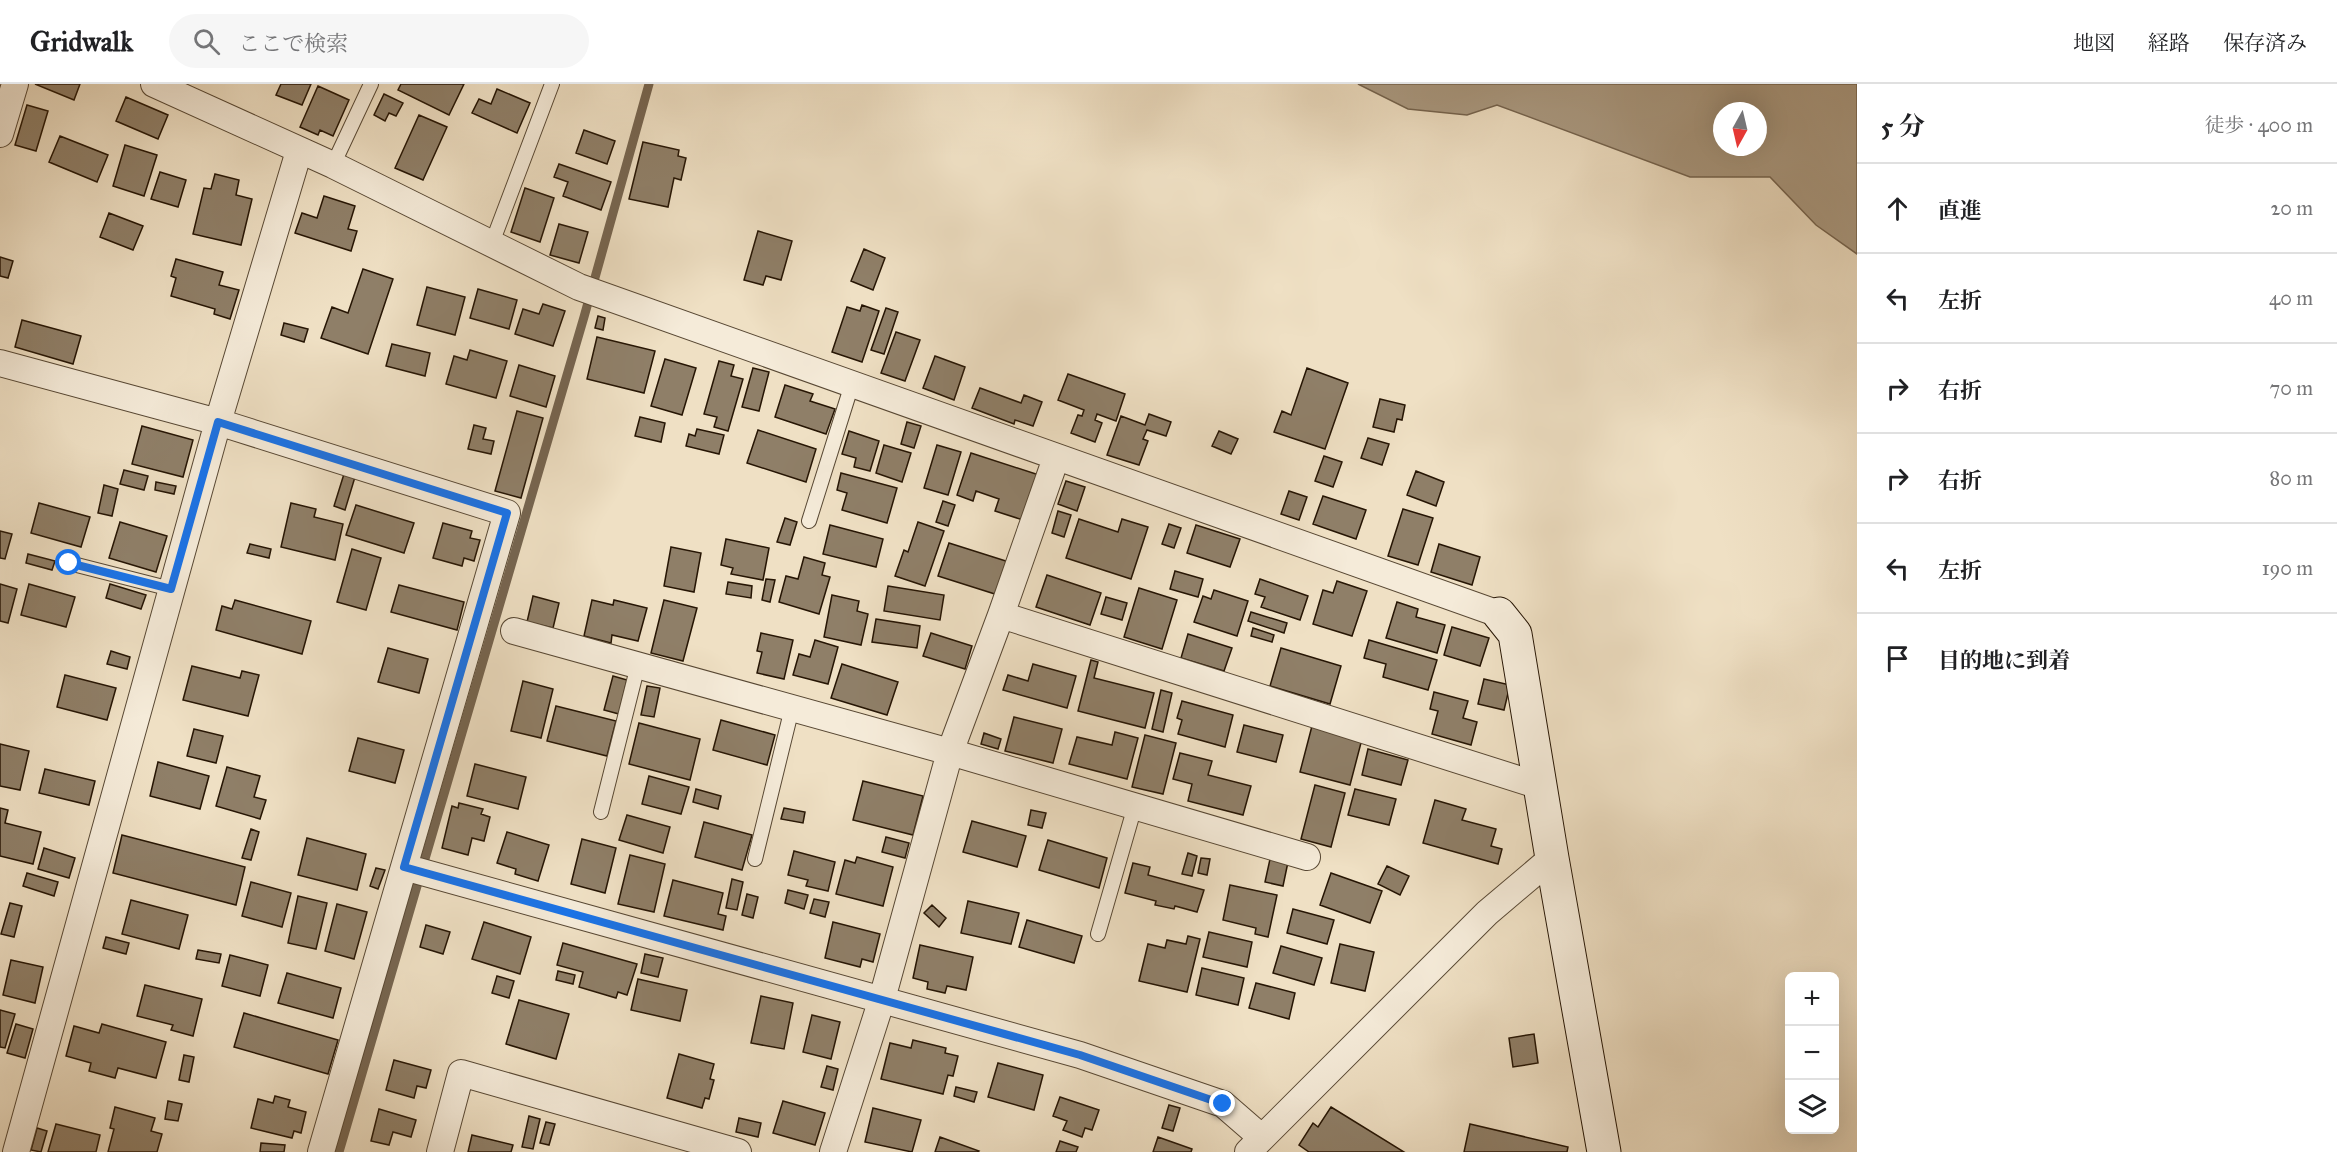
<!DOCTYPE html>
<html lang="ja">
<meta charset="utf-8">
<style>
body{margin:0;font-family:"IM FELL Great Primer","Noto Serif JP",serif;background:#f6f6f6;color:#202124}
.controls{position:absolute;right:18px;bottom:18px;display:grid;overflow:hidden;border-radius:9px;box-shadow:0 6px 24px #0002}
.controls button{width:54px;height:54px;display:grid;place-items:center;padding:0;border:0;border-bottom:2px solid #e0e0e0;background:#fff;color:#202124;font:30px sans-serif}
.compass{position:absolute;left:1713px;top:18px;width:54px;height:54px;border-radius:50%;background:#fff;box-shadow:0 6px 24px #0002;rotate:188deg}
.stop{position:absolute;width:18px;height:18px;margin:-14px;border:4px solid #1a73e8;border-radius:50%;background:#fff}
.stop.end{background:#1a73e8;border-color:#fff;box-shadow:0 2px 6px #0008}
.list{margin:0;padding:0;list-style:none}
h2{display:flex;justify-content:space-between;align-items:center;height:78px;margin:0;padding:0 24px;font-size:26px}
h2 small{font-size:20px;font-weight:400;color:#757577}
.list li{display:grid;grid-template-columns:39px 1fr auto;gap:18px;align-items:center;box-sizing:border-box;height:90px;padding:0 24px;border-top:2px solid #e0e0e0}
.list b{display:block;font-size:22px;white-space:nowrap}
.list em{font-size:20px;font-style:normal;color:#757577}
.icon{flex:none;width:33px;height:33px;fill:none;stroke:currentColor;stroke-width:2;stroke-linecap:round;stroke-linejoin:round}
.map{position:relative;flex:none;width:1857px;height:1068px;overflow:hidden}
header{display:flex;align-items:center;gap:36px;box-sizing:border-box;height:84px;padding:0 30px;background:#fff;border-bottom:2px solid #e0e0e0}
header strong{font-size:28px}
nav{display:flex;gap:33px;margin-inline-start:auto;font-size:21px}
.search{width:420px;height:54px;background:#f6f6f6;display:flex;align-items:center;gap:15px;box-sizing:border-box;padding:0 21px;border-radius:33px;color:#757577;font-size:22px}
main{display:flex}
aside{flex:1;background:#fff}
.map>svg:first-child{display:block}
</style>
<header>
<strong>Gridwalk</strong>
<div class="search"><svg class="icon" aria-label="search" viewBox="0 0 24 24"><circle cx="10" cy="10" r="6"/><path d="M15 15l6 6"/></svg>ここで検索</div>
<nav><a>地図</a><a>経路</a><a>保存済み</a></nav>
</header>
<main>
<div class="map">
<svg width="1857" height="1068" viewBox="0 0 1857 1068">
<rect width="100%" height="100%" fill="#efe0c4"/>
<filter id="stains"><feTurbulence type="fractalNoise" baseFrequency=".00333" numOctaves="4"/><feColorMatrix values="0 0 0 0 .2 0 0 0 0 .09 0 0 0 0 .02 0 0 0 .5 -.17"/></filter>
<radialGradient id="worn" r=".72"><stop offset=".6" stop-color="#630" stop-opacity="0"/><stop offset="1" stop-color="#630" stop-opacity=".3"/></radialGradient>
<path fill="#ab9b83" stroke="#766550" stroke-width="1.5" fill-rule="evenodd" d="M1358,0H1857V170L1816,141L1770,93H1690L1497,21L1467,31L1408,25ZM1722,27H1758V63H1722Z"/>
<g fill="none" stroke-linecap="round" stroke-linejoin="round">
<path stroke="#766550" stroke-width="9" d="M339,1068L584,233L649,0"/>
</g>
<path fill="#8f7f68" stroke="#261504" stroke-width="1.5" d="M35,0H80L74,16Z
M281,0H311L302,21L276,11Z
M401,0H464L449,31L398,6Z
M318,2L349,16L333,52L320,46L318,51L300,43Z
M497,5L530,19L517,49L472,29L479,15L491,20Z
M384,10L403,19L396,32L389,29L385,37L374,31Z
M126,13L168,31L158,55L116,37Z
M27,21L48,27L36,67L15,61Z
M419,31L447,43L423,96L395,84Z
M584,46L615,57L607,80L576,69Z
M60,52L108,71L97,98L49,78Z
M643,58L679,66L678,72L686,74L681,96L674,94L668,123L629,115Z
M125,61L157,71L144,112L113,102Z
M559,80L611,98L601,126L563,112L568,98L554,93Z
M160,88L186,96L178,123L151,115Z
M215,90L239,96L236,111L252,115L241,161L193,150L204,104L211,105Z
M525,104L554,114L540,158L511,148Z
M324,112L355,122L348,145L357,147L351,167L295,149L302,129L317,134Z
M109,129L143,142L133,166L100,153Z
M559,140L588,148L579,179L550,171Z
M758,147L792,157L781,196L766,192L763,201L744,196Z
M864,165L885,174L873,206L851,197Z
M0,173L13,177L8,194L0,192Z
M176,175L223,188L219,201L239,206L230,235L214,230L215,225L171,212L176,194L171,192Z
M363,185L393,195L368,270L321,254L332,223L348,229Z
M427,203L465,213L455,251L417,241Z
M478,205L517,216L509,245L470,234Z
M543,220L565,227L553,262L515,250L523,225L539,230Z
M862,221L879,227L862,278L832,268L847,223L860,227Z
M886,224L898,228L884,270L871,266Z
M598,232L605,234L603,246L595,244Z
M22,236L81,252L73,280L15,263Z
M284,239L308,245L304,258L281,251Z
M896,248L920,256L905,297L881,289Z
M597,253L655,267L644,309L587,295Z
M392,260L430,269L425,292L386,282Z
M470,266L507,277L496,314L446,300L454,272L467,276Z
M935,272L965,283L954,316L923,304Z
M665,275L696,284L682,331L651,322Z
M719,277L734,281L731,292L743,295L728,347L714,343L717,333L704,330Z
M519,281L555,292L546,323L510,312Z
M753,284L769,288L759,327L742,323Z
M1307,284L1348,299L1325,365L1274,348L1282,327L1291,331Z
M1068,290L1125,310L1116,337L1097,330L1095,336L1102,339L1095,358L1071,349L1078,331L1082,332L1084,326L1058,316Z
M785,301L813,310L810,317L835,325L826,350L775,333Z
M980,304L1021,319L1024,311L1042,318L1033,342L1015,336L1014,340L972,324Z
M1380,315L1405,321L1402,336L1397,335L1394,348L1373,343Z
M517,327L543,334L521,414L495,407Z
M1149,330L1171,338L1166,352L1147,346L1143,355L1148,357L1139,381L1107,371L1121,332L1145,341Z
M640,333L665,339L661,358L635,352Z
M907,338L921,342L914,364L901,360Z
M474,341L486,344L483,355L494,357L491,370L468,365Z
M142,342L193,356L183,393L132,380Z
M697,345L724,351L719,370L686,362L689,350L695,352Z
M758,346L816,365L806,398L747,379Z
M849,347L879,357L870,387L854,383L856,374L842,370Z
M1219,347L1238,355L1231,370L1212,362Z
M1368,354L1389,360L1382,381L1361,374Z
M884,361L911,369L902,398L876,389Z
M937,361L961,368L948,411L924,404Z
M971,369L1039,391L1023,436L995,427L999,415L976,407L973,417L957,411Z
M1324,372L1342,378L1333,403L1315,397Z
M124,386L148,392L144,406L120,400Z
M1416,387L1444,398L1436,422L1407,411Z
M841,389L897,404L887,439L842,426L847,409L837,406Z
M344,390L355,393L345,426L334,422Z
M1066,397L1085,403L1077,427L1058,420Z
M156,398L176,402L174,410L155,406Z
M104,401L118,405L112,432L98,429Z
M1289,407L1307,413L1299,436L1281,430Z
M1323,412L1366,426L1356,455L1313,440Z
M943,417L955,421L948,442L936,438Z
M39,419L90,433L81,463L31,449Z
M291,419L316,425L314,433L343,440L335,476L281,463Z
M356,421L414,439L404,469L346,451Z
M1403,425L1433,434L1418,481L1388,472Z
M1058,427L1071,431L1064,453L1052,449Z
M785,434L797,438L790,461L777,458Z
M1079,435L1118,448L1122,435L1148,443L1131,495L1066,474Z
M120,438L167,452L156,488L109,474Z
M918,438L944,447L925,502L895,492L904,466L908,468Z
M443,439L472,447L470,454L480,456L474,477L464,474L462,482L433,474Z
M1169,440L1181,444L1174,464L1162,460Z
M830,441L883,455L876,483L823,470Z
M1196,441L1240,455L1230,483L1187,469Z
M0,447L12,450L5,475L0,474Z
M726,455L769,464L763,496L731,490L733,484L721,481Z
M949,459L1009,478L998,511L938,492Z
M250,460L271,465L269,474L247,469Z
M1439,460L1480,473L1472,501L1431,488Z
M671,463L701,469L694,508L664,502Z
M352,465L381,474L366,526L337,518Z
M28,470L55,477L52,486L26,479Z
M804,473L825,479L822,491L830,493L819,530L779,518L786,492L798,495Z
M1175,487L1203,495L1198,513L1170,505Z
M1047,491L1101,509L1090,541L1036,523Z
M766,495L775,496L770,518L762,516Z
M1260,495L1308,512L1300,536L1261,523L1265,513L1255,510Z
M1337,497L1367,507L1352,552L1313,540L1323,506L1333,509Z
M728,498L752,502L751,514L726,510Z
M0,500L17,505L8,539L0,537Z
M29,500L75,513L66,543L21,531Z
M110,500L146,511L141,525L106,514Z
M399,501L464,518L457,546L391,528Z
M888,502L944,511L940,536L884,527Z
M1139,504L1177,516L1162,565L1124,553Z
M1214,506L1248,517L1237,552L1194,538L1203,512L1211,515Z
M832,511L859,517L857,527L868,530L861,561L824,553Z
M533,512L559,519L553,544L527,538Z
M1106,513L1127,519L1122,536L1101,530Z
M235,516L311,537L302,570L216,546L222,522L232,525Z
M592,516L613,521L614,516L647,524L638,557L612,551L611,559L584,552Z
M664,516L697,524L683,577L651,569Z
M1397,518L1418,525L1416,533L1445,541L1437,569L1386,554Z
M1251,528L1287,539L1284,549L1248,537Z
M876,535L920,542L917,564L872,558Z
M1452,543L1489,554L1480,582L1444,571Z
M1253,544L1274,551L1272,558L1251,552Z
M761,549L793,556L784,595L757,589L762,568L757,567Z
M931,549L972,562L965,585L923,572Z
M1188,550L1232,564L1224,587L1181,574Z
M815,556L838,563L828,600L793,591L799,570L810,573Z
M1369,556L1437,576L1428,606L1383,593L1386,580L1364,574Z
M388,564L428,575L419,609L378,598Z
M1281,564L1341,582L1330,620L1270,602Z
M111,567L130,573L127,585L107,580Z
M1091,576L1098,578L1094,594L1154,609L1145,644L1078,627Z
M842,580L898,598L887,631L831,614Z
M1033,580L1076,592L1067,624L1003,606L1008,591L1028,597Z
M192,582L240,594L242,587L259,591L248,632L183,616Z
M65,591L116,604L107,636L57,623Z
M613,592L627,596L619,630L604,626Z
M1484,595L1510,601L1504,626L1478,620Z
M523,597L553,605L541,654L511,647Z
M647,602L660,604L654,633L641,631Z
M1161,606L1172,609L1163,648L1152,645Z
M1434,608L1468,617L1463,634L1477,638L1471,661L1432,650L1438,627L1430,625Z
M1182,617L1233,631L1225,663L1178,650L1182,636L1177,634Z
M556,622L616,637L607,672L547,657Z
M1014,633L1062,645L1053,679L1005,667Z
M721,636L775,651L767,681L713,666Z
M639,639L700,655L690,696L629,680Z
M1244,641L1283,651L1276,678L1237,668Z
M1312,642L1362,655L1350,701L1300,688Z
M194,645L223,652L216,679L187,672Z
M1115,648L1138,654L1127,695L1069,680L1077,653L1112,661Z
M984,649L1001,655L998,665L981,660Z
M1145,651L1176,659L1163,710L1132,703Z
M358,654L404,666L395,699L349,687Z
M0,660L29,667L20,706L0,702Z
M1368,665L1408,676L1401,701L1362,691Z
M1180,669L1212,677L1208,691L1251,702L1243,731L1188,717L1192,700L1173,695Z
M158,678L209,692L200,725L150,712Z
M475,680L526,693L518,725L467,712Z
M227,683L260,692L254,713L266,716L260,735L216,722Z
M45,685L95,697L89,721L39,709Z
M649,692L689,703L681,730L642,720Z
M863,697L923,712L913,751L853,736Z
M1315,701L1345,709L1331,763L1301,755Z
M696,705L721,712L718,725L693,718Z
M1355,705L1396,715L1389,741L1348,731Z
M1435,716L1466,725L1462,736L1496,745L1491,762L1502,765L1498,780L1423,759Z
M459,719L483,725L481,730L490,733L484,757L472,754L468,771L442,764L452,722L458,724Z
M0,724L8,726L5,739L41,748L33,780L0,772Z
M784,724L805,728L803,739L781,735Z
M1031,726L1046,729L1042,744L1028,741Z
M627,731L670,743L663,769L619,756Z
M972,737L1026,752L1017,783L963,768Z
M704,738L752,751L742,786L695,773Z
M251,745L259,748L251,776L242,774Z
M507,748L549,761L538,797L515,790L516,785L497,779Z
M122,751L245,783L236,821L113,789Z
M886,753L909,759L905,774L882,768Z
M307,754L366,770L357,806L298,791Z
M582,755L616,764L605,809L571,800Z
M1048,756L1107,774L1099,804L1039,786Z
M44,764L75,774L69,794L38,785Z
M794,767L835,778L828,807L806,802L808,796L788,791Z
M1188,769L1197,772L1192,792L1182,790Z
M630,771L665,780L654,828L618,820Z
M857,773L893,783L883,822L836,810L845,776L855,779Z
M1201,774L1210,775L1207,791L1198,789Z
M1270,775L1288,778L1283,802L1265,798Z
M1133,779L1150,783L1148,791L1204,806L1197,828L1175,822L1174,825L1155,821L1156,817L1125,809Z
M1387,782L1409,792L1400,811L1378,800Z
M376,784L385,786L378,805L370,802Z
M27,789L58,798L54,812L23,802Z
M1331,789L1382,807L1370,839L1320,821Z
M732,795L743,798L737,826L726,824Z
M673,796L723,809L718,830L726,832L723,846L664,832Z
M251,798L291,809L282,843L242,832Z
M1230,801L1277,811L1268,853L1255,850L1256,844L1223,836Z
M788,806L808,811L804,825L785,819Z
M747,810L758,813L753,834L742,831Z
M298,812L327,819L316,865L288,859Z
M814,815L829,818L825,833L810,829Z
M131,816L188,831L179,865L122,850Z
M968,817L1019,829L1011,860L961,849Z
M10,819L22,822L14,853L1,850Z
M337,820L367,828L354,875L325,867Z
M932,821L946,834L939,843L924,829Z
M1293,825L1334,836L1327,860L1287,849Z
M1027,836L1082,852L1074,879L1019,863Z
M484,838L531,853L520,890L472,875Z
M833,838L880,850L873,878L862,875L860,883L825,874Z
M426,841L450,848L443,870L420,863Z
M1209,848L1252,858L1247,883L1203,873Z
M1188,852L1200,855L1187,908L1139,897L1148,860L1165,864L1167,856L1186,860Z
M106,853L129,859L126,870L103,864Z
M563,859L637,880L627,911L618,908L616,914L579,903L583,888L557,881Z
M1340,860L1374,868L1365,907L1331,899Z
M920,861L973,873L966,906L947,902L945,909L927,905L928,898L913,894Z
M1281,862L1322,874L1314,901L1273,889Z
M198,866L221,870L219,879L196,875Z
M645,870L663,874L658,893L641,889Z
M230,871L268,881L260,912L222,902Z
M11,876L43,883L35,919L3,911Z
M1202,884L1244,894L1238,921L1196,911Z
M558,887L575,891L573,900L556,896Z
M287,889L341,904L333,934L278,919Z
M497,892L514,897L509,914L492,909Z
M638,895L687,906L680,937L631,926Z
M1256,899L1295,909L1289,935L1249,924Z
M145,901L202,915L193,952L171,946L173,941L137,932Z
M761,912L793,919L784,965L751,959Z
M519,916L569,930L556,975L506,960Z
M0,926L15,930L5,964L0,963Z
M244,929L338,956L328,990L234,963Z
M812,931L840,938L831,975L803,968Z
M16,940L33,945L25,974L7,969Z
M102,940L166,958L156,994L118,984L115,994L89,987L91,979L66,972L74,942L99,949Z
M1534,950L1538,979L1513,983L1509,954Z
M913,956L946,964L945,969L958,972L953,992L948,991L943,1010L881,995L890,959L911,964Z
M679,970L714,980L710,995L714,996L709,1015L705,1014L702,1024L667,1014Z
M184,971L194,973L189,998L179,996Z
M394,976L431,986L426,1004L417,1002L414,1014L386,1006Z
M998,979L1043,991L1034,1026L988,1013Z
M827,982L838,985L833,1006L821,1003Z
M956,1003L977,1008L974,1018L954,1012Z
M275,1012L290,1016L288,1023L306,1028L301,1049L294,1047L292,1054L251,1044L258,1015L273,1019Z
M1060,1013L1099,1026L1092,1046L1085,1044L1082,1053L1063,1046L1067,1037L1053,1032Z
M168,1017L182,1020L178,1037L165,1035Z
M783,1017L825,1029L815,1061L773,1049Z
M1169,1021L1180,1024L1173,1047L1162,1044Z
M115,1023L155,1034L151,1047L162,1050L157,1068H108L114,1045L110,1044Z
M1331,1023L1404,1068H1309L1299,1061L1313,1039L1318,1043Z
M873,1024L921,1036L912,1068L865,1058Z
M379,1025L416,1036L411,1053L393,1048L389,1061L371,1057Z
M529,1032L540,1035L533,1065L522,1063Z
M739,1034L761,1039L758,1053L736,1048Z
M546,1038L555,1040L549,1061L540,1059Z
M56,1040L100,1051L96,1068H48Z
M1470,1040L1568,1063L1567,1068H1464Z
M37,1044L47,1047L41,1068L31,1066Z
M472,1051L513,1061L511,1068H468Z
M940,1053L979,1067L978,1068H935Z
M1158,1053L1192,1065L1191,1068H1153Z
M1060,1057L1078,1063L1076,1068H1056Z
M261,1059L285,1061L284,1068H260Z"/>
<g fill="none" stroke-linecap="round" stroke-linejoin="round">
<g stroke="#584834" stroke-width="16">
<path id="lane" d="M333,81L371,0
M492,159L552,0
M809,437L852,300
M69,479L171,505
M601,728L638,581
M755,775L792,624
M1098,850L1135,722"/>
</g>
<g stroke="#584834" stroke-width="28">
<path id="street" d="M154,0L333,81L579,203L1499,530
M0,50L15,0
M0,279L218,338L507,429L321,1068
M1001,531L1540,702
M514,547L950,668L1307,773
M404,783L1080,971L1223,1020L1261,1053
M16,1068L218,338L299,67
M440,1068L461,989L738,1068
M833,1068L882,915L950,668L1001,531L1056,374
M1248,1068L1487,829L1552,774"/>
</g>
<g stroke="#261504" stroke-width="35">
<path id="secondary" d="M1499,530L1515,550L1552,774L1604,1068"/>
</g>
<use href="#lane" stroke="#f5ebd9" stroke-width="14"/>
<use href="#street" stroke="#f5ebd9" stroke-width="26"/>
<use href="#secondary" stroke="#f5ebd9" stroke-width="33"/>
</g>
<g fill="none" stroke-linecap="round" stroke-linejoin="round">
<path stroke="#1a73e8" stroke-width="8" d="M69,479L171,505L218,338L507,429L404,783L1080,971L1223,1020"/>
</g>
<rect width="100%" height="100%" filter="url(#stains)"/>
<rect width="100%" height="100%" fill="url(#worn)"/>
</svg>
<div class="controls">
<button>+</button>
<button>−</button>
<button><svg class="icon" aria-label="layers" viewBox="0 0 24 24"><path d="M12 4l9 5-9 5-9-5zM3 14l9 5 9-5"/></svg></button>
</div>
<svg class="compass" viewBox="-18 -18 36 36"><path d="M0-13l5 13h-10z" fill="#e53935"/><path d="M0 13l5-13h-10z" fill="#757577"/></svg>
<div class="stop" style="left:69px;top:479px"></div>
<div class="stop end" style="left:1223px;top:1020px"></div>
</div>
<aside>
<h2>5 分<small>徒歩 · 400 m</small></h2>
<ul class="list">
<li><svg class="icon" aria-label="ahead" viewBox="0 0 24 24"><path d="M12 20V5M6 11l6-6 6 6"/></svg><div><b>直進</b></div><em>20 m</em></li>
<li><svg class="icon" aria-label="left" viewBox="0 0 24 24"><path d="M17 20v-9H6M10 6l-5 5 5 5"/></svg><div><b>左折</b></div><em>40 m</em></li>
<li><svg class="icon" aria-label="right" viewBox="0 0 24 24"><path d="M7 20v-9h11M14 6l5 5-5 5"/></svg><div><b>右折</b></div><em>70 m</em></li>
<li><svg class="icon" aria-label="right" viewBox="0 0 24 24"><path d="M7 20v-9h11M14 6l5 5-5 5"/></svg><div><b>右折</b></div><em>80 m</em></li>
<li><svg class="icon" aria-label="left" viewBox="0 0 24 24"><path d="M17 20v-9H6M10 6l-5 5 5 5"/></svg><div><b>左折</b></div><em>190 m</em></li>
<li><svg class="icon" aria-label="arrive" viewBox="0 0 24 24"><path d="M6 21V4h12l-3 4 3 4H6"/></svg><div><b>目的地に到着</b></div></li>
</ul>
</aside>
</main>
